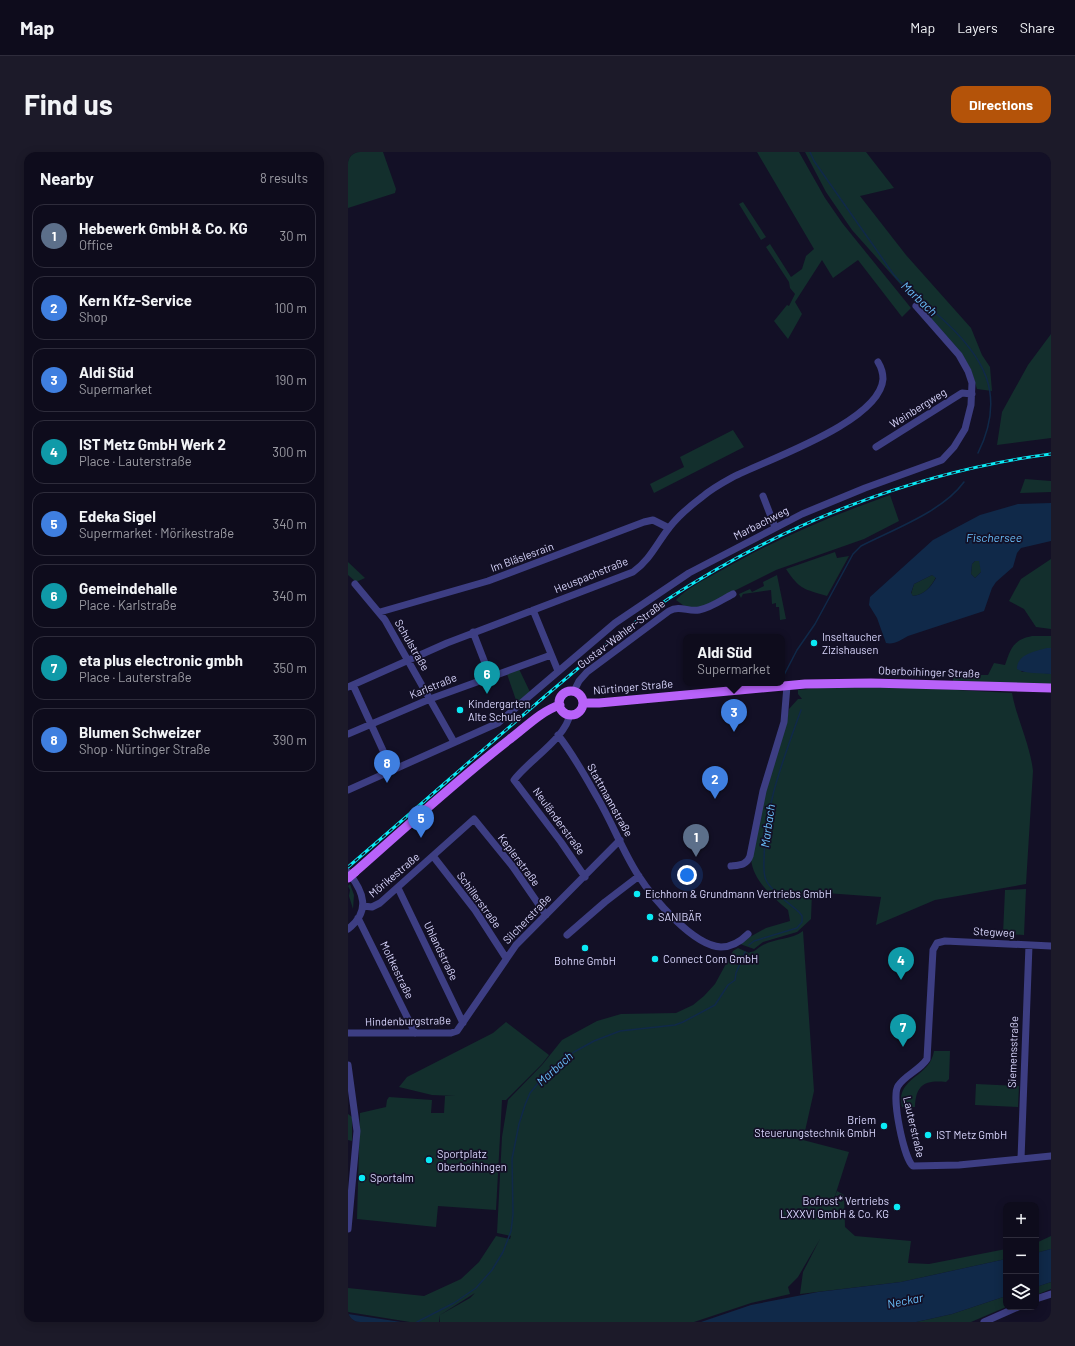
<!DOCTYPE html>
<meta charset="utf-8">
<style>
body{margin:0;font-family:Barlow,sans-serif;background:#1c1a29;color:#f1f3f6}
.controls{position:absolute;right:12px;bottom:12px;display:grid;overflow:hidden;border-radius:8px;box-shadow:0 2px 10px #0003}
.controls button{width:36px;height:36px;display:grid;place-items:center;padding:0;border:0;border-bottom:1px solid #2e2c3b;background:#0e0c1c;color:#f1f3f6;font:20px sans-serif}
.you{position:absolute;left:339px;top:723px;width:14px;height:14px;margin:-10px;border:3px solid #fff;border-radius:50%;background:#1a73e8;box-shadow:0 0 0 6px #1a73e833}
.badge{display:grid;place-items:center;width:26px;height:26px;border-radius:50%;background:#b45309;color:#fff;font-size:13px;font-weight:700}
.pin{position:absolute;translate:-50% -33px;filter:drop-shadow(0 1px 2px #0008)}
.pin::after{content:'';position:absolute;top:21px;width:14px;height:12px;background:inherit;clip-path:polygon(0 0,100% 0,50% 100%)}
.popup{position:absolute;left:335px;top:482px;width:102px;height:52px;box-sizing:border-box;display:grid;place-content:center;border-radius:8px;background:#0e0c1c;filter:drop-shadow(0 1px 3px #0005);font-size:13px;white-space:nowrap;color:#9b9ba3}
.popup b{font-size:15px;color:#f1f3f6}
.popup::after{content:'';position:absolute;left:50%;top:100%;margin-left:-8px;border:8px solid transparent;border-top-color:#0e0c1c}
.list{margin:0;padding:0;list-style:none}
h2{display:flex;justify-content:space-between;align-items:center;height:52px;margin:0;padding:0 16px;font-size:17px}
h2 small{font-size:13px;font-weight:400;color:#9b9ba3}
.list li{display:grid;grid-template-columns:26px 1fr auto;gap:12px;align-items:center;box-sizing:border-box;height:64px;margin:0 8px 8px;padding:0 8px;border:1px solid #2e2c3b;border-radius:12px}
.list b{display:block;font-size:15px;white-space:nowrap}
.list p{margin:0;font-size:13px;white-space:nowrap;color:#9b9ba3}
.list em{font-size:13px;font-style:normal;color:#9b9ba3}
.icon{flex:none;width:22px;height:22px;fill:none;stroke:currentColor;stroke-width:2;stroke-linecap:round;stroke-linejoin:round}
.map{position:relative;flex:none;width:703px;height:1170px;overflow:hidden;border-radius:12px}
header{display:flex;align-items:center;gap:24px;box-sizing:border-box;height:56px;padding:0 20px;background:#0e0c1c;border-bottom:1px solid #2e2c3b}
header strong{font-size:19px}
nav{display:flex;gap:22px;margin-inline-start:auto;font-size:14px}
.intro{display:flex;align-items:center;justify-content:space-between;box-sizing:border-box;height:96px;padding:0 24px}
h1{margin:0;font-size:28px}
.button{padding:10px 18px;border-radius:12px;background:#b45309;color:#fff;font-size:14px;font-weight:700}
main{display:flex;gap:24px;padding:0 24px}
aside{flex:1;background:#0e0c1c;border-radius:12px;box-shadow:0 2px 10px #0003}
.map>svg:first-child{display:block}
</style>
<header>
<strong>Map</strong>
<nav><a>Map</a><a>Layers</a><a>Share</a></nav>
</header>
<div class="intro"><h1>Find us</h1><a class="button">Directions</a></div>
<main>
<aside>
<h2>Nearby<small>8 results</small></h2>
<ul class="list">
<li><span class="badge" style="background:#5c6f8a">1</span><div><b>Hebewerk GmbH &amp; Co. KG</b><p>Office</p></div><em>30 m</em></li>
<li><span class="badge" style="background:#3f7fe0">2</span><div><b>Kern Kfz-Service</b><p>Shop</p></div><em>100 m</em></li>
<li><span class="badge" style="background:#3f7fe0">3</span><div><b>Aldi Süd</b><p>Supermarket</p></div><em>190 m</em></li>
<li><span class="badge" style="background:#0f9aa8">4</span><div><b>IST Metz GmbH Werk 2</b><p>Place · Lauterstraße</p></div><em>300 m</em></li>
<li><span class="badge" style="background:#3f7fe0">5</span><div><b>Edeka Sigel</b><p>Supermarket · Mörikestraße</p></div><em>340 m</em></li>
<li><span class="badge" style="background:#0f9aa8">6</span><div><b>Gemeindehalle</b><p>Place · Karlstraße</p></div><em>340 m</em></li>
<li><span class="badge" style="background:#0f9aa8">7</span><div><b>eta plus electronic gmbh</b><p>Place · Lauterstraße</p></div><em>350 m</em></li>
<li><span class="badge" style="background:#3f7fe0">8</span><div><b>Blumen Schweizer</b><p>Shop · Nürtinger Straße</p></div><em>390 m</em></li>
</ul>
</aside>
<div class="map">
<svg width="703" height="1170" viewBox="0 0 703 1170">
<rect width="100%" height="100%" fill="#131026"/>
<path fill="#132f2d" d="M0,0H35L48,37L47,41L0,56Z
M409,0H451L477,46L495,72L563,156L554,165L510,108L485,126L474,108L447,150L454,162L440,187L426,169L439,153L441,154L447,142L442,136L441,130L418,95L422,92L443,125L454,117L458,104L466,97Z
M457,0H518L546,36L512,44L558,103L623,176L634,203L642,215L644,239L629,237L623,218L611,198L504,78L478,40Z
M395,50L418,85L413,88L391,52Z
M703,182V286L649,293L654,260L680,213Z
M385,278L396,295L306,341L302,332L336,315L332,305Z
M677,327L703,329V340L672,341Z
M542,343L551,369L516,387L428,418L352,456H339L328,448C340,435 358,427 374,418C428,387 483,364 542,343Z
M487,400L489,406L501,404L479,444C456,437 452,438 438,417Z
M703,407V477L688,475L676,457L661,449L673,427Z
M627,409H631L633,411V420L627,426L623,422L624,412Z
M0,410L17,426L8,430L0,423Z
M429,423L438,467L432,468L431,455H428V451L424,452L423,438L395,442L393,446L391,442L402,437L404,440L416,434L415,430Z
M584,423L588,425C583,435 576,443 565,444L563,442L566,432Z
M684,484H703V496H699L673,520H690L703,522V533L605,529L606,523H640L646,511L657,513C663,496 665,488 684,484Z
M171,517L182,540L169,551L159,522Z
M534,534L664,541C669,568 682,592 685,619L678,732L587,748L528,773L533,745L464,740L463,767L449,780L415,790L406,797L392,792L400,786L418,776L442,769L440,758C425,745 405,729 403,707L416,639L437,576L441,557L450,547H454L450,542V538L478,535Z
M2,732L6,743L5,757L1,744L2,738L0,734Z
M678,737L676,783L655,782L657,738Z
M455,779L466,939L455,988L501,1000L486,1047L489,1039L496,1043L497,1075L507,1084L563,1089L560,1111L581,1112L658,1097V1107L553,1130L452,1142L455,1120L472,1087L450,1125L440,1135L442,1142L403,1151L346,1170H92V1163L122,1146L127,1141L92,1163L91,1170H62L0,1160V1136L76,1144L113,1127L131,1110L148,1084L162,1087L165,1077L163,1084L149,1081L154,985L160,948L194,913L214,888L249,869L273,862L328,861L345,853L356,844L367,832L385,799L390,796L401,801L399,804L402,800C408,800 410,795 415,793C428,786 443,788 455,779Z
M158,870L201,903L194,912L158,948H154L148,1058L90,1054L88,1075L9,1067L12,961L38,955L39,948L41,945L84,948L83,961H96L97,944H108L84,943L51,935L59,925L145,881Z
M586,899H602L601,927L598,930C576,928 568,933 567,955H554C547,925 582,926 586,899Z
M628,932L671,934L670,955L627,953Z
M0,962L4,965V989L0,988Z
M703,1084V1097L688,1101V1091Z
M703,1130V1137L688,1143V1135Z
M658,1144V1155L623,1170H568L604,1162Z"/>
<path fill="#102949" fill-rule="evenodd" d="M703,351V389L673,396L669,401L665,415L648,430L644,436L636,459L560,484C553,488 546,493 538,491L529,466L521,453L522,445L585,388L632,363L670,352ZM627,409H631L633,420L627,426L623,422L624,412ZM584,423L588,426C583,435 576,443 565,444L563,441L566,432Z
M699,496H703V522C693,521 676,522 669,517C669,502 688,499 699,496Z
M703,1097V1130L688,1135V1101Z
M658,1107V1144L604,1162L568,1170H353L403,1153L470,1140L553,1130Z
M0,1162L53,1170H0Z"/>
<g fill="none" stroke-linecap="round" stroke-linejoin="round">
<path stroke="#102949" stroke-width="1.5" d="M462,0L466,9C484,35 502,60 520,86C529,98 537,111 546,123C559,139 576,150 591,164C636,204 659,242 630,301
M435,525L449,498L467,472L505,402L513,394C546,377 594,360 616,330
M401,793L406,789L449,776L454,770V764L451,760C442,752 422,738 418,728C415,722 416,713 416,707C416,655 436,606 453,558
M69,1170L106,1151L128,1136L144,1118L155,1100L163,1079L165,1062L164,1007L171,972L177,953L182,941L197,923L226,900L246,889L272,879L327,873L335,870L367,853L380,833L387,828L388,821L397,800"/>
<path stroke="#3d3e83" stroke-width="7" d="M528,295L614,241L624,242
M415,344L427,375
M7,432L37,468L106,590
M185,458L210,519
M32,460L140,429L296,370L305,368L321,376
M125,480L142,524
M5,533L44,618
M0,535L99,491L285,420C302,408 309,391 321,376C330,364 342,354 354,345C363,337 374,331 385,325C418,308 532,270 535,227C535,221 533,215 530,210
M226,539L231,529L239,520L321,459C332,453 340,460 351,458C363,456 375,447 385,442
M222,562C218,586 181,608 166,628L213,690L237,725
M0,582L82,547L203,503
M210,583C225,602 237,624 249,645C264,670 274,698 290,723C304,745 345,794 373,795C383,795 393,789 400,782
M0,638L150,571L267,471L341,421L454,362L517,336L594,308L606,295L617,277L623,253L624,231L620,219L611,203L568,154
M85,704L127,758L158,806
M383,714C392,713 399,713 402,704L415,639L436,570L439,534
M0,720C16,740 23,759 0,777
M50,736L115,871
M15,754L24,755L32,751L126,667L165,715L198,763
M10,766L67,881
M219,783L257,750L291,724
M703,794L597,789L589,791L585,798L579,907C572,918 557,923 550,934C543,945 556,1007 565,1014L611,1013L703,1004
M0,881H103L109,879L168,793L272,688
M0,913L9,979L0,1077
M673,1007L681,793
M688,1147L703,1142
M636,1170L670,1155"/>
<path stroke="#b862f9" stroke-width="9" d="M211 551a12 12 0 1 1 24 0a12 12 0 1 1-24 0Z
M235,551H251L457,532L523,531L703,536
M7,720C58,675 108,629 162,587C177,576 193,559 212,553"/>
<g stroke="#0aeaf5" stroke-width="3">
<path id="rail" d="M0,715C68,657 134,598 202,540C240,508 278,475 320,447C435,372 566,320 703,302"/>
</g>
<use href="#rail" stroke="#131026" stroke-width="1.5" stroke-dasharray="4.5" stroke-linecap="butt"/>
<path stroke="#b862f9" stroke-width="9" d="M0,726L7,720"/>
</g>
<g fill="#0aeaf5" stroke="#131026" stroke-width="1.5">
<circle cx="466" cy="491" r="4"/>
<circle cx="112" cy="558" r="4"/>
<circle cx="289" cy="742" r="4"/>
<circle cx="302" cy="765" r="4"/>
<circle cx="237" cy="796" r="4"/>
<circle cx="307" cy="807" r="4"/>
<circle cx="536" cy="974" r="4"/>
<circle cx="580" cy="983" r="4"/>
<circle cx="81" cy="1008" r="4"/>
<circle cx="14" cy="1026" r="4"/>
<circle cx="549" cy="1055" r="4"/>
</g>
<g text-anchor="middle" stroke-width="3.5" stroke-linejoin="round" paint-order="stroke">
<g font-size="11" fill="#d9d6fd" stroke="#131026">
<text transform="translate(570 256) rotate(-32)" y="4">Weinbergweg</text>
<text transform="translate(413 371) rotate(-27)" y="4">Marbachweg</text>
<text transform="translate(174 405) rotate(-20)" y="4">Im Bläslesrain</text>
<text transform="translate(243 423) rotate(-22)" y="4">Heuspachstraße</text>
<text transform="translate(273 482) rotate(-37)" y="4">Gustav-Wahler-Straße</text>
<text transform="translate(64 493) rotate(60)" y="4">Schulstraße</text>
<text transform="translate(581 520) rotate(2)" y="4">Oberboihinger Straße</text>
<text transform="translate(85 534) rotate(-22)" y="4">Karlstraße</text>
<text transform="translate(285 535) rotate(-5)" y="4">Nürtinger Straße</text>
<text transform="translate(262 648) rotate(61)" y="4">Stattmannstraße</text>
<text transform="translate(211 669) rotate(54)" y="4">Neuländerstraße</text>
<text transform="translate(171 708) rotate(53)" y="4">Keplerstraße</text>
<text transform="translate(46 723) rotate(-40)" y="4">Mörikestraße</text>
<text transform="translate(131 748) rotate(54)" y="4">Schillerstraße</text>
<text transform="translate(179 767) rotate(-46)" y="4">Silcherstraße</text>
<text transform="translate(646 780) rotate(3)" y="4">Stegweg</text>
<text transform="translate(93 799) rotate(64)" y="4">Uhlandstraße</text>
<text transform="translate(49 818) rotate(64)" y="4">Moltkestraße</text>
<text transform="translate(60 869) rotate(-1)" y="4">Hindenburgstraße</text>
<text transform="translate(665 900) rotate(-88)" y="4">Siemensstraße</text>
<text transform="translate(566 975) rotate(77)" y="4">Lauterstraße</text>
</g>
<g font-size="11" fill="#d9d6fd" stroke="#131026" text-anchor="start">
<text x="474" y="489">Inseltaucher<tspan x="474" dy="13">Zizishausen</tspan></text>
<text x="120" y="556">Kindergarten<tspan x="120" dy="13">Alte Schule</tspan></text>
<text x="297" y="746">Eichhorn &amp; Grundmann Vertriebs GmbH</text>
<text x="310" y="769">SANIBÄR</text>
<text x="315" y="811">Connect Com GmbH</text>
<text x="237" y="813" text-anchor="middle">Bohne GmbH</text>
<text x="528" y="972" text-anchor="end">Briem<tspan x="528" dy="13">Steuerungstechnik GmbH</tspan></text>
<text x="588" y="987">IST Metz GmbH</text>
<text x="89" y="1006">Sportplatz<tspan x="89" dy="13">Oberboihingen</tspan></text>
<text x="22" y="1030">Sportalm</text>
<text x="541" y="1053" text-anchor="end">Bofrost* Vertriebs<tspan x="541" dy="13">LXXXVI GmbH &amp; Co. KG</tspan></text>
</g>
<g font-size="12" font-style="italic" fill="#69bef9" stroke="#131026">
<text transform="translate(571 147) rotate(43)" y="4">Marbach</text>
<text x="646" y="390">Fischersee</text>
<text transform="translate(420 674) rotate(-82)" y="4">Marbach</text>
<text transform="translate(207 917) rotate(-42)" y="4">Marbach</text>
<text transform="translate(557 1149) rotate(-11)" y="4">Neckar</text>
</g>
</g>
</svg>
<div class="controls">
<button>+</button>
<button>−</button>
<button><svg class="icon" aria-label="layers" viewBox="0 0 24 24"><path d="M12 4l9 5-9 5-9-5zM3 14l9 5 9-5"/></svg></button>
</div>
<div class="you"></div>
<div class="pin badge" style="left:348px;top:705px;background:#5c6f8a">1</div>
<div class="pin badge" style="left:367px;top:647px;background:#3f7fe0">2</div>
<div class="pin badge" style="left:386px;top:580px;background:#3f7fe0">3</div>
<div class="popup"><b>Aldi Süd</b>Supermarket</div>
<div class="pin badge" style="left:553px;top:828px;background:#0f9aa8">4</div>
<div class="pin badge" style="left:73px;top:686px;background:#3f7fe0">5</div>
<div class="pin badge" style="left:139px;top:542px;background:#0f9aa8">6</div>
<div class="pin badge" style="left:555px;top:895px;background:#0f9aa8">7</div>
<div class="pin badge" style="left:39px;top:631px;background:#3f7fe0">8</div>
</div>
</main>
